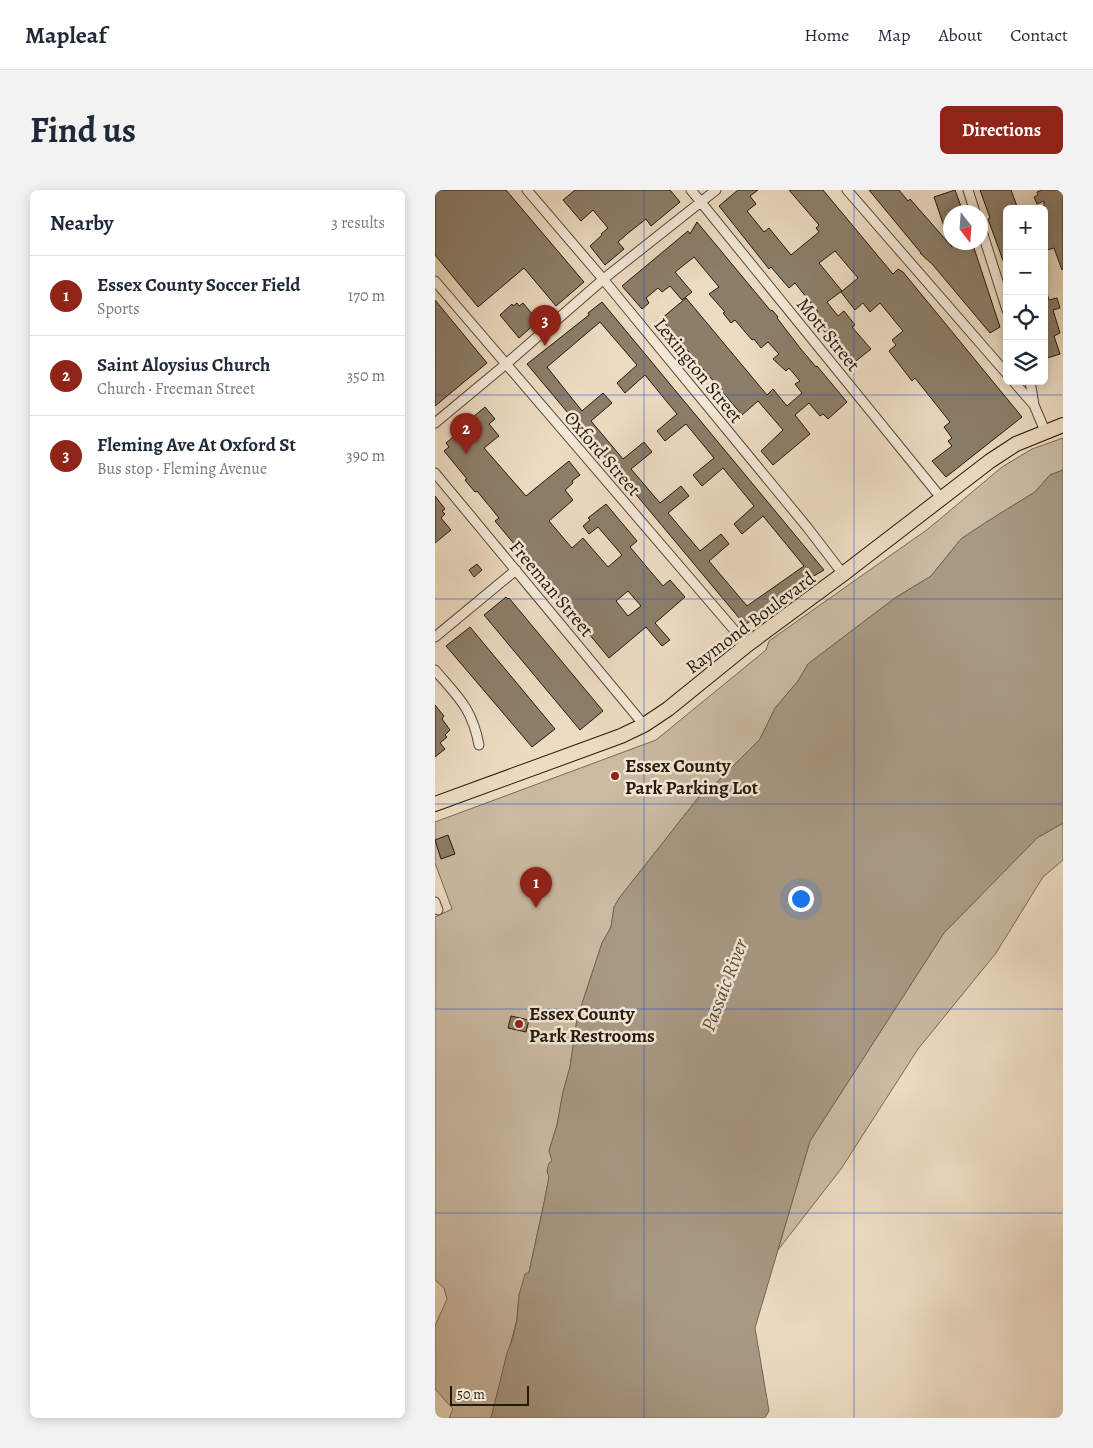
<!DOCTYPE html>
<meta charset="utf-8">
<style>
body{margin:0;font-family:Alegreya,serif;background:#f2f2f3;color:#1f2937}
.controls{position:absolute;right:15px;top:15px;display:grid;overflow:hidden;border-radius:8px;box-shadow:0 2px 12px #0003}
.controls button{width:45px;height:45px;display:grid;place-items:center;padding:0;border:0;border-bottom:1px solid #e0e1e3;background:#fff;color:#1f2937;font:25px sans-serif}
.compass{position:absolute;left:508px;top:15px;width:45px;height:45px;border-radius:50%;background:#fff;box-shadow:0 2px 12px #0003;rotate:163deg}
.scale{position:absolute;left:15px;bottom:12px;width:79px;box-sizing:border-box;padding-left:5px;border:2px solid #25190a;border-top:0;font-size:14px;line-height:18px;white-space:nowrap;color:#25190a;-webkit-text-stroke:4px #f3e8d7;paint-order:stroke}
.you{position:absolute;left:365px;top:708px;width:18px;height:18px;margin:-12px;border:4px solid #fff;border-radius:50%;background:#1a73e8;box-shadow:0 0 0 8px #1a73e833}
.badge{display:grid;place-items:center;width:32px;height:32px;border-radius:50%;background:#8f2418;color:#fff;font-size:16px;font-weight:700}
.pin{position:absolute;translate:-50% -41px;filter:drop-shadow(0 1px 2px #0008)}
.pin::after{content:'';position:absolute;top:26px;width:18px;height:15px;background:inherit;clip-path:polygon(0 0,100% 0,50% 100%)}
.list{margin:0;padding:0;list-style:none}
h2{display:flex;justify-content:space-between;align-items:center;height:65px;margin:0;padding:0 20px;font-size:21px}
h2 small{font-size:16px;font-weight:400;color:#747a83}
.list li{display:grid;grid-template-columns:32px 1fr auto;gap:15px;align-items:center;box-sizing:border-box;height:80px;padding:0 20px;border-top:1px solid #e0e1e3}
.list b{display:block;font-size:19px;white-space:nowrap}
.list p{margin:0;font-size:16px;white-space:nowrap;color:#747a83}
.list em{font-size:16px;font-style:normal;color:#747a83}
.icon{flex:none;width:28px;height:28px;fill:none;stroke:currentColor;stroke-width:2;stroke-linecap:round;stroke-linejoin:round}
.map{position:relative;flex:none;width:628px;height:1228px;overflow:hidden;border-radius:8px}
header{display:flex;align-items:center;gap:30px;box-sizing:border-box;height:70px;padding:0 25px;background:#fff;border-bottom:1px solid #e0e1e3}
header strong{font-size:24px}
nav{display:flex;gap:28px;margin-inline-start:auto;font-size:18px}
.intro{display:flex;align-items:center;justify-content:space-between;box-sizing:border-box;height:120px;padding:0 30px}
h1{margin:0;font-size:35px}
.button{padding:12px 22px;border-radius:8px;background:#8f2418;color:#fff;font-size:18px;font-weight:700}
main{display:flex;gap:30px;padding:0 30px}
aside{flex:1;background:#fff;border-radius:8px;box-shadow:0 2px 12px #0003}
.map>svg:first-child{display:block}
</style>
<header>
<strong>Mapleaf</strong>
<nav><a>Home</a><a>Map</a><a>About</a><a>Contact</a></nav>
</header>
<div class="intro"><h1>Find us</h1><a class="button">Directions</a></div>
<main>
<aside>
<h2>Nearby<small>3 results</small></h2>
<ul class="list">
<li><span class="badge">1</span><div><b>Essex County Soccer Field</b><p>Sports</p></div><em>170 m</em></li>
<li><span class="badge">2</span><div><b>Saint Aloysius Church</b><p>Church · Freeman Street</p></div><em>350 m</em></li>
<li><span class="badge">3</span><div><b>Fleming Ave At Oxford St</b><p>Bus stop · Fleming Avenue</p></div><em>390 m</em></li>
</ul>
</aside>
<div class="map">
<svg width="628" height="1228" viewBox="0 0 628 1228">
<rect width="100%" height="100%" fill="#ecdbc1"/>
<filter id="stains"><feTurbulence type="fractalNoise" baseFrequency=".004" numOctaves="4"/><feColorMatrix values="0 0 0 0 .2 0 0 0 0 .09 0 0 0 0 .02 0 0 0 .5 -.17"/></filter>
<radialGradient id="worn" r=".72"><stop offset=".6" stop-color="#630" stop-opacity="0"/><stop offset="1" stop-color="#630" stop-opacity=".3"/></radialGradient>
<path fill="#cabaa2" stroke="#786a56" d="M628,248V280L615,285L600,302L553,331L526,349L496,386L460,408L373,474L363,491L340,518L325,549L282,592L267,603L185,707L179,717L176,737L167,753L142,829L135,877L128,902L122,935L114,961L118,971L112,981L114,987L109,1013L94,1082L84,1105L82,1129L56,1228H14L18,1219L0,1199V1136L12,1109L9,1098L0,1090V727L17,719L0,673V632L221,550L331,460L334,451L493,339L567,277L597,259Z
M628,633V670L608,687L561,763L483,859L406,979L343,1060L375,951L509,743L602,648Z"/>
<path fill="#a89983" stroke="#746653" d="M628,280V633L602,648L509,743L375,951L320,1138L334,1221L330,1228H56L72,1163L78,1148L82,1129L84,1105L90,1084L94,1082L109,1013L114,987L112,981L114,973L117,971L114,961L122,935L128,902L135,877L142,829L167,753L176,737L179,717L185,707L267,603L282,592L325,549L340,518L363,491L373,474L460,408L496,386L526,349L553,331L600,302L615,285Z"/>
<path fill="#8c7e69" stroke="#25190a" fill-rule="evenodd" d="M0,0H71L149,92L121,116L89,78L43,117L0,65Z
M140,0H235L245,12L216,36L211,29L192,44L183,52L189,59L170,75L155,56L167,45L166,44L173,38L158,20L146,31L128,10Z
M303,0H323L315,6L321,14L312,21L329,42L334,38L356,65L384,42L381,38L384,35L354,0H388L458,84L463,79L468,82L587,227L511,287L497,271L517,256L513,251L517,248L509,237L515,232L480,188L477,191L454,161L461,155L457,150L468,141L445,113L435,122L428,113L420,120L406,102L423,88L400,61L384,73L407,101L392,112L403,126L409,121L420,135L417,137L436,159L416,175L377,126L383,122L360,93L354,98L336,77L334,79L284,16Z
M434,0H464L473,11L475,9L483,18L517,57L515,52H537L565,137L555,143L498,75L485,63H486Z
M520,0L528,22H516L514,51L499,7Z
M545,0H576L583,19H572V76H570L557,40L553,29L555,28Z
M607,0H628V79L627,80L619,58L609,61V11L602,14L599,7L603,5L602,2Z
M262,32L335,120L338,121L343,127L342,128L365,158L381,177L382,176L412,212L393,229L388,224L385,226L374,213L360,225L375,244L338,275L326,261L348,240L323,211L307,225L226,129L251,108L332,205L338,199L352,216L367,203L360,194L365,191L354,178L351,181L338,169L344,164L333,152L326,158L319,149L317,150L300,130L296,133L288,123L290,122L274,104L284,97L259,67L240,82L257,102L247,110L235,96L227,102L223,98L211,108L214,113L207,119L187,96L253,41L255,44Z
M609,100H611L614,110L622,108L625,118L618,120L625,143L619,146L625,164L609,169Z
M0,110L52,173L0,216Z
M167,112L389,380L370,391L310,435L92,174L154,125L153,123ZM165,132L202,175L182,193L190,203L210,185L242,224L222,241L230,251L251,234L279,268L258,285L267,296L288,278L319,316L299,334L307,344L328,326L369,376L312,416L274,371L294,354L286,344L265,361L233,323L254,306L246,296L225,313L196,279L217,262L209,252L188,269L156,231L177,213L168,203L147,221L112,177Z
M82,113L84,116L88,113L103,131L84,148L65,125L77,114L78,116Z
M50,217L60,229L54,234L64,246L49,258L91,306L134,271L145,285L137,291L138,293L130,300L138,310L114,331L137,358L148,348L173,377L187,365L163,337L154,344L148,336L155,330L153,328L171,314L202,351L195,357L216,382L228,396L235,390L250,407L220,433L235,450L227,456L211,437L174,468L60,331L64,328L42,301L40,302L30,290L32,289L9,261L14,257L11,253L23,243L21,241ZM193,401L206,416L193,426L181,411Z
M0,306L10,319L7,321L10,324L6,328L16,340L0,353Z
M42,374L47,380L39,387L34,380Z
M71,407L73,409L74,408L168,521L145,540L49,425Z
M35,437L120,539L97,557L11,456Z
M0,515L9,526L7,529L15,540L10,545L12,547L5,553L10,559L0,567Z
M13,645L20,664L6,669L0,650Z
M76,826L94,830L91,842L73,838Z"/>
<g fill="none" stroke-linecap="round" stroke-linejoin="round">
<g stroke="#574a38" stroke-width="11">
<path id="street" d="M92,0L168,89L372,337L408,384
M256,0L507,309
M412,0L572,184
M533,0L540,22
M546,38L572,120
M0,91L312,455
M578,191L599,215
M595,191L599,215L610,241
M0,233L71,174L171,87L281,0
M0,283L209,535
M0,447L81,380
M0,480C23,507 37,518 44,555
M0,712L3,720"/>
</g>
<g stroke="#25190a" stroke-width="16">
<path id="primary" d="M0,614L186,546L209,535L233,519L312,455L408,384L555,271L581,254L628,235"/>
</g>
<use href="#street" stroke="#f3e8d7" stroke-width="9"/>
<use href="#primary" stroke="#ecdbc1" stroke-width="14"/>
</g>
<path fill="none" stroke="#1d4ed8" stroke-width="1" stroke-opacity="0.55" d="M209,0V1228M419,0V1228M0,205H628M0,409H628M0,614H628M0,819H628M0,1023H628"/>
<g fill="#8f2418" stroke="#f3e8d7" stroke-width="2">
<circle cx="180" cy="586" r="5"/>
<circle cx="84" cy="834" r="5"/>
</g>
<g text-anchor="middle" stroke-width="5" stroke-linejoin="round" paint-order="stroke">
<g font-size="19" fill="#25190a" stroke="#f3e8d7">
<text transform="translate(394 144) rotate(51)" y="7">Mott Street</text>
<text transform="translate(264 180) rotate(51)" y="7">Lexington Street</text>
<text transform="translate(168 263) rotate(49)" y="7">Oxford Street</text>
<text transform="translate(117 398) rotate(50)" y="7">Freeman Street</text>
<text transform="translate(315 432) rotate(-37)" y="7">Raymond Boulevard</text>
</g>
<g font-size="19" font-weight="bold" fill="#25190a" stroke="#f3e8d7" text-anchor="start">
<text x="190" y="582">Essex County<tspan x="190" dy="22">Park Parking Lot</tspan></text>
<text x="94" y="830">Essex County<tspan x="94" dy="22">Park Restrooms</tspan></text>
</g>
<g font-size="20" font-style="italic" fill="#594c3a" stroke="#f3e8d7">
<text transform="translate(289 795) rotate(-69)" y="7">Passaic River</text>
</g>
</g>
<rect width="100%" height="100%" filter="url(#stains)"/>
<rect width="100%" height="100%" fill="url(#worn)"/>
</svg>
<div class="controls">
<button>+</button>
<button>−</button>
<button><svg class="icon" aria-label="locate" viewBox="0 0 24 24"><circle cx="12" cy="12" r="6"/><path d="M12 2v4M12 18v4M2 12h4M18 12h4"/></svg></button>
<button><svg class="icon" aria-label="layers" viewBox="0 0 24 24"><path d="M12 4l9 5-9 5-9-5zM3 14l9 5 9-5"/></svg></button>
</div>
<svg class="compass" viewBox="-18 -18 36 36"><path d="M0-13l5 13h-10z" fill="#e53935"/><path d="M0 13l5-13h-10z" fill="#747a83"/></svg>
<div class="scale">50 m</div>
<div class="you"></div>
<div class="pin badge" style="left:101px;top:718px">1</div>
<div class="pin badge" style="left:31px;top:264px">2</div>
<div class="pin badge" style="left:110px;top:156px">3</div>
</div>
</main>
